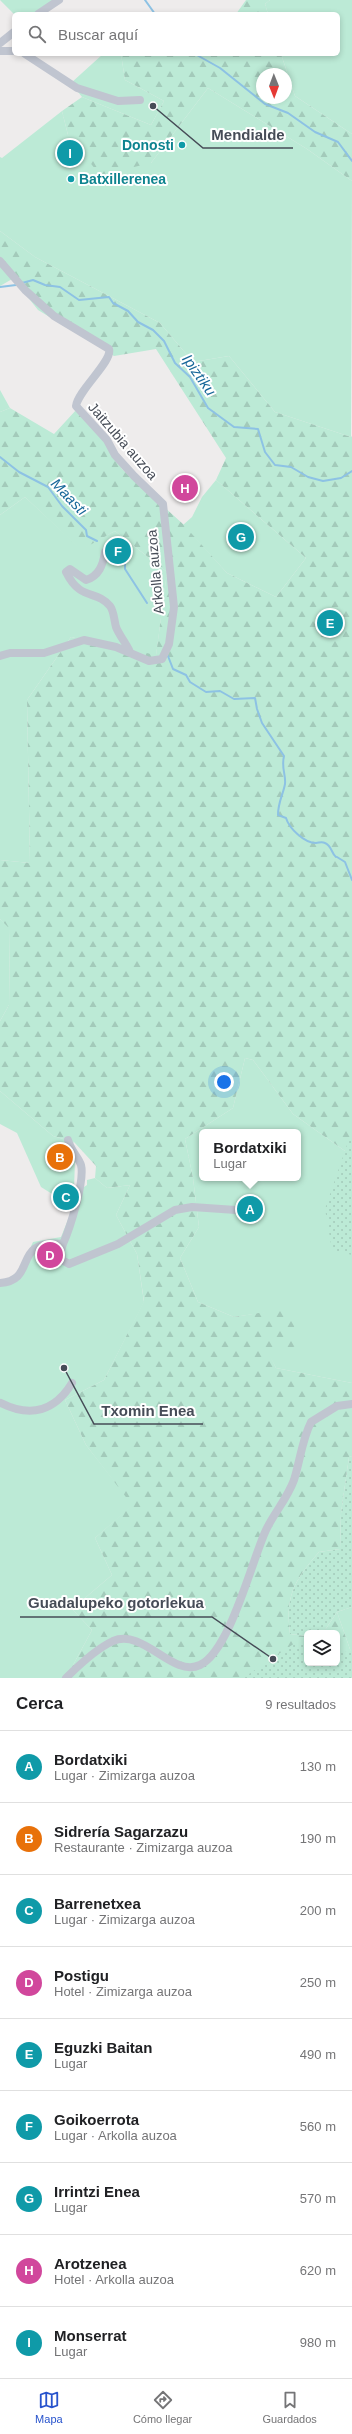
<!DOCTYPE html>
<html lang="es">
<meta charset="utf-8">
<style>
body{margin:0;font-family:Arial,sans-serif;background:#f2f2f2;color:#202124}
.controls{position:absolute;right:12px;bottom:12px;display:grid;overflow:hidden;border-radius:6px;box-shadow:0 2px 6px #0003}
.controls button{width:36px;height:36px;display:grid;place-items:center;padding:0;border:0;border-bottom:1px solid #e0e0e0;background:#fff;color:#202124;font:20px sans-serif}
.compass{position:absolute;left:256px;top:68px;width:36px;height:36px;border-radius:50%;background:#fff;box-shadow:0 2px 6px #0003;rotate:179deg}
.you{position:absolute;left:224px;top:1082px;width:14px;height:14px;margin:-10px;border:3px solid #fff;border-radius:50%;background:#1a73e8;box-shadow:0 0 0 6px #1a73e833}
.badge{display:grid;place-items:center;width:26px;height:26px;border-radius:50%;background:#2753cd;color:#fff;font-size:13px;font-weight:700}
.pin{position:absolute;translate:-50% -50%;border:2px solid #fff;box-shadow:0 1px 4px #0006}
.popup{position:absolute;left:199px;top:1129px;width:102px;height:52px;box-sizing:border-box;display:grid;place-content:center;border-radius:6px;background:#fff;filter:drop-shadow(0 1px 3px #0005);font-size:13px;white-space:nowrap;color:#757577}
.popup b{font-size:15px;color:#202124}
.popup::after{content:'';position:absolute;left:50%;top:100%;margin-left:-8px;border:8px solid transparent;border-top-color:#fff}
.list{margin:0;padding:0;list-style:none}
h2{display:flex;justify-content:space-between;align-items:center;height:52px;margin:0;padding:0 16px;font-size:17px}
h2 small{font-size:13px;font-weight:400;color:#757577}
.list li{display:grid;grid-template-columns:26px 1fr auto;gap:12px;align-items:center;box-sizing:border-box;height:72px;padding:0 16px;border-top:1px solid #e0e0e0}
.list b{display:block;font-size:15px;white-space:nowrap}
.list p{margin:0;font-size:13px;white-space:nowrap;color:#757577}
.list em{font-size:13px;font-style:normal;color:#757577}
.icon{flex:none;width:22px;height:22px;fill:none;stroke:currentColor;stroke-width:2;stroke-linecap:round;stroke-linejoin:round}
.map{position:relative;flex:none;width:352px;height:1678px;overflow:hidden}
.search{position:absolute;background:#fff;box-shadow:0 2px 6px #0003;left:12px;right:12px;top:12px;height:44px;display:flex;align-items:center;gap:10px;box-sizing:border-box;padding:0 14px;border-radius:6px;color:#757577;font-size:15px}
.sheet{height:700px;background:#fff}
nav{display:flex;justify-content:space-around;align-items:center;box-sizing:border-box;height:56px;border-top:1px solid #e0e0e0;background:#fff;font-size:11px;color:#757577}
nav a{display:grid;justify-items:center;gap:2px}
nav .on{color:#2753cd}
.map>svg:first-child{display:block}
</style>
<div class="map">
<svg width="352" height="1678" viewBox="0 0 352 1678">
<defs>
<pattern id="forest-firs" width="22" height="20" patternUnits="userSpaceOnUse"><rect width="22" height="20" fill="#bcead6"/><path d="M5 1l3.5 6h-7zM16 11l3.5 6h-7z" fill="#a3caba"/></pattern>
<pattern id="park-dots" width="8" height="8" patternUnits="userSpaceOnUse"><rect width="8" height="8" fill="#bcead6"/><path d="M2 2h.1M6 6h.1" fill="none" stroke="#a3caba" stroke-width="1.8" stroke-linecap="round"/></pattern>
</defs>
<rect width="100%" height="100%" fill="#eeecec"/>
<path fill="#bcead6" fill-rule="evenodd" d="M0,0H56L35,14H14Z
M270,0H352V134L295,96L281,54H338V14H268L265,4Z
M103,54H121L125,80L164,101L151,125L82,97L71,83Z
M208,88L307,149L352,181L351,437L275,412L229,356L193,362L160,323L35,257L0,231V157L2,158L62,111L68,135L151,163Z
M0,262L14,278L0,286Z
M0,390L10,408L0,412Z
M216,480L306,558L276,597L227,573L183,525L192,517L202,497Z
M25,497L81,549L115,531L167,572L156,656L71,637L27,700L30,863L0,860V515Z
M0,919L10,928L9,1005L0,1021Z
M245,1058L253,1060L293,1114L352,1156V1383L276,1368L267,1351L290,1309L234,1317L198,1302L180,1258L199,1227L193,1178L185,1139L233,1108ZM202,1132H298V1178H202Z
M0,1091L53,1136L74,1142L68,1148L75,1161L74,1188L81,1189L87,1185V1180L95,1178L107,1188L130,1185L116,1215L137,1254L144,1302L104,1380L65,1400L86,1445L133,1505L95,1538L112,1575L72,1609L92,1630L66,1678H0V1283L19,1272L33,1242L61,1237L73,1207L41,1187L17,1133L0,1124Z
M352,1607V1655L337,1612Z"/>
<path fill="url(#forest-firs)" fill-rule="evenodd" d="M246,0H270L265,4L268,14H236Z
M121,54H281L295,96L352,134V181L307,149L208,88L151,163L100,175L68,135L62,111L82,97L151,125L164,101L125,80ZM262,74H286V98H262Z
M0,231L35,257L160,323L193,362L229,356L275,412L351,437L352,436V1156L293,1114L253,1060L245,1058L233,1108L185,1139L193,1178L199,1227L180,1258L198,1302L234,1317L290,1308L299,1346L268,1351L276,1368L352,1383V1456L349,1457L341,1513L340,1549L319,1552C295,1580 285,1595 290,1634L307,1636V1656L253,1678H66L92,1630L72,1609L112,1575L95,1538L132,1505L86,1445L65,1400L104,1380L144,1301L137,1254L116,1215L130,1185L107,1188L95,1178L96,1166L74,1142L53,1136L0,1091V1021L9,1005L10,929L0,919V860L30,863L27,700L71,637L156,655L167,572L115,531L81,550L25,497L0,515V412L10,408L54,434L77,409L103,440L122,469L183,524L227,573L276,597L306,558L216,480L226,458L156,349L114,356L38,310L0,262Z
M337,1612L352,1655L337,1661V1633H323Z"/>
<path fill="url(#park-dots)" d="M352,1138V1255L332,1250L325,1209L349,1139Z
M352,1456V1607L337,1612L323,1633H307V1636L290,1634C285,1595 295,1580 319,1552L340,1549L341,1513L349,1457Z
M295,1643L307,1646V1663H337V1653L352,1650V1678H243Z"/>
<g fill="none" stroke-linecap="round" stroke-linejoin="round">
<path stroke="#8dc2e4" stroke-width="2" d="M145,0L155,14
M195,54L220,68L265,104L288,113L315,132L338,142L352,161
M22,283L33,280L45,285L60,287L79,300L109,297L113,303L128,311L138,322L153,330L164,341L175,363L190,377L208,408L234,427L258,429L265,452L275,465L291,467L308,477L323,481L341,478L352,471
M0,287L16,285
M0,457L19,472L48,487L62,506L86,530L87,536L97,541
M119,555L125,559V569L147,603
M168,656L173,669L186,675L190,682L206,692L220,691L234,699L255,698L257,709L262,723L284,756C281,768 286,774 285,784C283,795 278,802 278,815L286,818C289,828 304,843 316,843C319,843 321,841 325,843C332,846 331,853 336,857
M337,857L345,862L352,880"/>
<path stroke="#c0c5d0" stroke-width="8" d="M38,14L59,0
M0,43L14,32
M0,51H14
M25,54L77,88L118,101L140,100
M0,261L25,290L54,316L109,349C113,361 78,390 76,406L107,440L115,455L134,476L163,504L174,607L169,644L162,659L149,661L116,647L84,640L44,653H10L0,656
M105,552C103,565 99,576 86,580L70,569L66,572C81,602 96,589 110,606C114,611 114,620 116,627C119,635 126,643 130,652
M63,1244L61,1251L62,1260L69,1264L118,1244L175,1210L192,1207L236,1210
M0,1283C39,1280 10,1239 63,1244C70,1228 85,1181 81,1165C79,1158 71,1151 68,1140
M1,1403C31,1418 55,1411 72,1383
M66,1678C79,1665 96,1649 113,1641C144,1628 172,1678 200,1665C230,1651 252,1560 266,1530C274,1513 287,1499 294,1480C300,1461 302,1440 311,1422L337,1406L352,1404"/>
</g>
<g fill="#0f9aa8" stroke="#fff" stroke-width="1.5">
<circle cx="182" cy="145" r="4"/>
<circle cx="71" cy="179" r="4"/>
</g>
<g text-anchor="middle" stroke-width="4" stroke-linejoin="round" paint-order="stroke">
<g font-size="14" font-weight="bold" fill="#0d838f" stroke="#fff" text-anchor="end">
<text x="174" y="150">Donosti</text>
<text x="79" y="184" text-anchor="start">Batxillerenea</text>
</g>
<g font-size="14" fill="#464c57" stroke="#fff">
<text transform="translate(123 441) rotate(49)" y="5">Jaitzubia auzoa</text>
<text transform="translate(155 572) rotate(-95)" y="5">Arkolla auzoa</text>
</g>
<g font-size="15" font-style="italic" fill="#176799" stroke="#fff">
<text transform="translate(199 375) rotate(55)" y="5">Ipiztiku</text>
<text transform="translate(69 497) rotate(46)" y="5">Maasti</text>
</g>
</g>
<path fill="none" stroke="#464c57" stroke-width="1.5" d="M153 106L203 148H293M64 1368L94 1424H203M273 1659L212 1617H20"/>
<g fill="#464c57" stroke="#fff" stroke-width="1.5">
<circle cx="153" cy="106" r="4"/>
<circle cx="64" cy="1368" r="4"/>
<circle cx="273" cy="1659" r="4"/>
</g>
<g font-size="15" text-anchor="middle" font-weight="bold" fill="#464c57" stroke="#fff" stroke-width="4" stroke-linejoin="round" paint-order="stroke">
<text x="248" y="140">Mendialde</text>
<text x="148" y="1416">Txomin Enea</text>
<text x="116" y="1608">Guadalupeko gotorlekua</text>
</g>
</svg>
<div class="controls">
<button><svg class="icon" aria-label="layers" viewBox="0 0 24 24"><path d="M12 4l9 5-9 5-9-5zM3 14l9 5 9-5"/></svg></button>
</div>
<svg class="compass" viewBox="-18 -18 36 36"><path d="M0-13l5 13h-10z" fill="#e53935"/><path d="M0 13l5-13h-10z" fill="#757577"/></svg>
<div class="you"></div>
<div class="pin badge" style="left:250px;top:1209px;background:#0f9aa8">A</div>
<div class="popup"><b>Bordatxiki</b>Lugar</div>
<div class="pin badge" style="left:60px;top:1157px;background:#e8710a">B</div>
<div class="pin badge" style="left:66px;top:1197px;background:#0f9aa8">C</div>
<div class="pin badge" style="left:50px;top:1255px;background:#d1479c">D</div>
<div class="pin badge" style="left:330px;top:623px;background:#0f9aa8">E</div>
<div class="pin badge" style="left:118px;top:551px;background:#0f9aa8">F</div>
<div class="pin badge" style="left:241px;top:537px;background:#0f9aa8">G</div>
<div class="pin badge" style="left:185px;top:488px;background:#d1479c">H</div>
<div class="pin badge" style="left:70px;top:153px;background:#0f9aa8">I</div>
<div class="search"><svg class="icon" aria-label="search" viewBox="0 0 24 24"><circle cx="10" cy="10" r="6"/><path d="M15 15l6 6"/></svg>Buscar aquí</div>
</div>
<section class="sheet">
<h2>Cerca<small>9 resultados</small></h2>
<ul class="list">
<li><span class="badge" style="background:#0f9aa8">A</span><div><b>Bordatxiki</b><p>Lugar · Zimizarga auzoa</p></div><em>130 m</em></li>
<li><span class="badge" style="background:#e8710a">B</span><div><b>Sidrería Sagarzazu</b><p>Restaurante · Zimizarga auzoa</p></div><em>190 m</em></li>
<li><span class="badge" style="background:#0f9aa8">C</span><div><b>Barrenetxea</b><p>Lugar · Zimizarga auzoa</p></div><em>200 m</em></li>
<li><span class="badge" style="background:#d1479c">D</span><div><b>Postigu</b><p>Hotel · Zimizarga auzoa</p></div><em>250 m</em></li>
<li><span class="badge" style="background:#0f9aa8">E</span><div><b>Eguzki Baitan</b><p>Lugar</p></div><em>490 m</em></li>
<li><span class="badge" style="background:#0f9aa8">F</span><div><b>Goikoerrota</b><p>Lugar · Arkolla auzoa</p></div><em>560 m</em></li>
<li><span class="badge" style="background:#0f9aa8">G</span><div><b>Irrintzi Enea</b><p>Lugar</p></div><em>570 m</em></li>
<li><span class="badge" style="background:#d1479c">H</span><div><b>Arotzenea</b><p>Hotel · Arkolla auzoa</p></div><em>620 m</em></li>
<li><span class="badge" style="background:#0f9aa8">I</span><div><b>Monserrat</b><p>Lugar</p></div><em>980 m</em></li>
</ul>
</section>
<nav>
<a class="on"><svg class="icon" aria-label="map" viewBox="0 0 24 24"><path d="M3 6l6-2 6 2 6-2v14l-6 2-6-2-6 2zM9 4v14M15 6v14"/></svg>Mapa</a>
<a><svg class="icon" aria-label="directions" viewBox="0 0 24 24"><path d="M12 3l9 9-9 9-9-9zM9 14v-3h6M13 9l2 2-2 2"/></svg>Cómo llegar</a>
<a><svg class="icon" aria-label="saved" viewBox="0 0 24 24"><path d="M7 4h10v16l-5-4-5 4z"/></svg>Guardados</a>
</nav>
